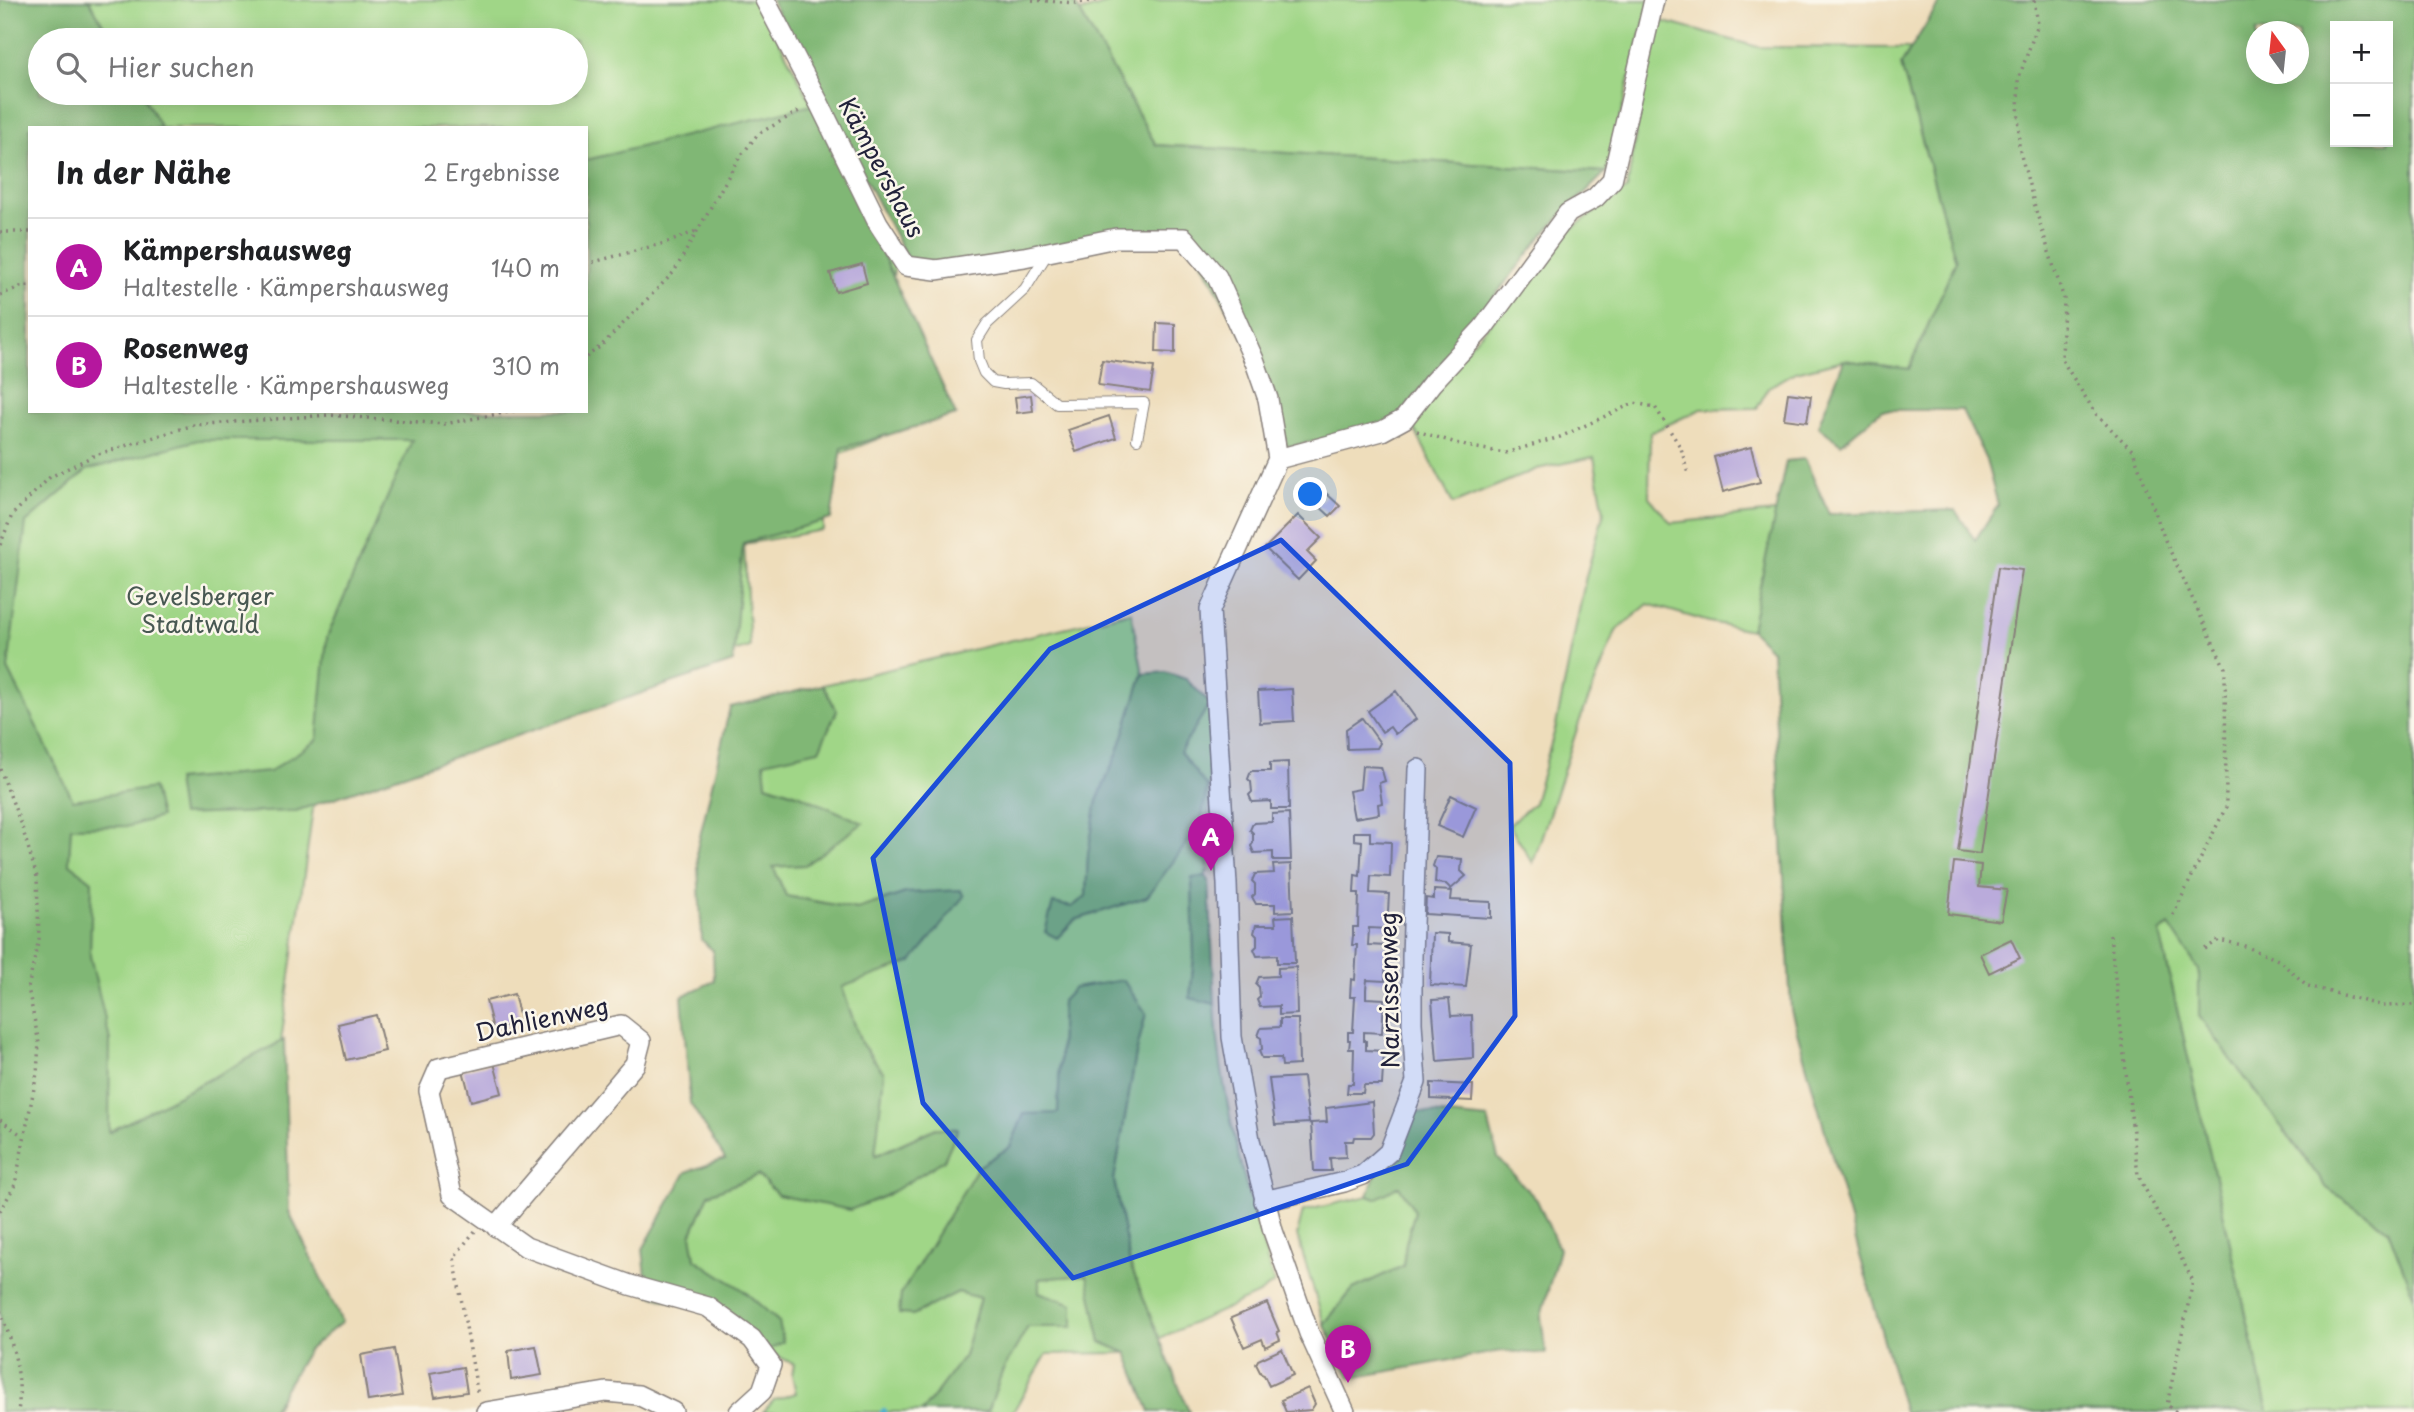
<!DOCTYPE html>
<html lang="de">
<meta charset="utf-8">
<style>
body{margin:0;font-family:"Playpen Sans",sans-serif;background:#f2f2f2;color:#202124}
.controls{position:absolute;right:21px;top:21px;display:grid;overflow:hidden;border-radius:0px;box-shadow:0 4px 18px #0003}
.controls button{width:63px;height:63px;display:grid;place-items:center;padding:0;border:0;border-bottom:2px solid #e0e0e0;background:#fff;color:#202124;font:35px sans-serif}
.compass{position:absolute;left:2246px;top:21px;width:63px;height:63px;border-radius:50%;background:#fff;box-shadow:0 4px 18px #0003;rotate:345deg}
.you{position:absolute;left:1311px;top:495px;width:24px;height:24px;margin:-18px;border:5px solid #fff;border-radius:50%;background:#1a73e8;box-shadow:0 0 0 10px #1a73e833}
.badge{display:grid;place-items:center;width:46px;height:46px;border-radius:50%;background:#b5179e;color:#fff;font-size:23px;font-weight:700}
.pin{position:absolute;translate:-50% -58px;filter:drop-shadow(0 2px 4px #0008)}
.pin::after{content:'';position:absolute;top:37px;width:24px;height:21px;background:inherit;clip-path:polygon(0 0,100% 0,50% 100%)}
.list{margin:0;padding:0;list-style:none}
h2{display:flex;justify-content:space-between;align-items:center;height:91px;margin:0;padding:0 28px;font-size:30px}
h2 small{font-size:23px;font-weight:400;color:#757577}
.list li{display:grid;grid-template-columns:46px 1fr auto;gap:21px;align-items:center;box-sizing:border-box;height:98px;padding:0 28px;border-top:2px solid #e0e0e0}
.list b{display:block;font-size:26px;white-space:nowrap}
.list p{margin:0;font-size:23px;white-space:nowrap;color:#757577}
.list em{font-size:23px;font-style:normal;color:#757577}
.icon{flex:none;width:38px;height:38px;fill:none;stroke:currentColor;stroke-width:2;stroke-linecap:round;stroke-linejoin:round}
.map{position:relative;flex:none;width:2414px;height:1412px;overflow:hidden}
.search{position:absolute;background:#fff;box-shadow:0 4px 18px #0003;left:28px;top:28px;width:560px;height:77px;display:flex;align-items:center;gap:18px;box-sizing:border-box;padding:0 24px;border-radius:38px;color:#757577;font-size:26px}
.panel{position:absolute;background:#fff;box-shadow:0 4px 18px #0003;left:28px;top:126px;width:560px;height:287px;border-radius:0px}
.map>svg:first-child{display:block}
</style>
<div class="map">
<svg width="2414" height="1412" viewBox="0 0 2414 1412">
<rect width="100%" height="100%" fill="#fbf7ec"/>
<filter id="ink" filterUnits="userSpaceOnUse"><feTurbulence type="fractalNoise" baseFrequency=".0143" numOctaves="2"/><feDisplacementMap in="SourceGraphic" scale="14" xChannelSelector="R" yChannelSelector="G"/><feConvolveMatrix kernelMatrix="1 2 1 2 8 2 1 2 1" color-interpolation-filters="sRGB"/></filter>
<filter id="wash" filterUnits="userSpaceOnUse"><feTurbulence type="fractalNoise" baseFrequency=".00686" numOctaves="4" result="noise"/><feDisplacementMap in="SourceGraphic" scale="28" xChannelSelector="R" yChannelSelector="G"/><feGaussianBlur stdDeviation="1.57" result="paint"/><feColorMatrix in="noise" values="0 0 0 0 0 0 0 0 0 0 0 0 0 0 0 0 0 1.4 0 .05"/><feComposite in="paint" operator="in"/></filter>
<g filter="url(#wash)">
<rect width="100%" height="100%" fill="#edb"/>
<path fill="#a0d687" stroke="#617c61" stroke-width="2" fill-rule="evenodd" d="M0,0H758L895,263L891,290L922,422L823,460V530L744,544L750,647L318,772L279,1056L253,1314L302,1353L273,1412H0ZM40,40H576V93H40ZM30,128H586V411H30Z
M1120,0H1650L1606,172L1156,145L1080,12Z
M1654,19L1758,47L1911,48L1901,65L1956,261L1909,369L1844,360L1796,372L1769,387L1757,408L1701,409L1650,433L1649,497L1671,523L1776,512L1751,630L1709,622L1648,604L1616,631L1580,720L1533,863L1509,825L1534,803L1556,726L1586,576L1604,512L1594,457L1537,469L1453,504L1408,417L1450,367L1545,263L1571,229L1627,189Z
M1131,612L1143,674L1118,752L1097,801L1088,854L1086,896L1072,907L1057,938L1075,920L1147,897L1200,824L1207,787L1180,752L1210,703L1208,872H1206V876L1192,879L1194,957L1190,997L1215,1004C1220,1100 1247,1192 1274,1283L1259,1294L1158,1339L1130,1264L1114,1180L1136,1054L1146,1013L1062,1001L1058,1114L1024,1115L1010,1147L978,1167L900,1313L912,1315L958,1292L980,1298L964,1356L922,1412H763L774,1400L796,1393L792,1375L794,1364L767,1351L779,1322L743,1290L695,1259L691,1235L709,1194L758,1175L778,1195L958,1129L936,1128L874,1156L884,1073L861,1043L842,987L906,893L858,909L786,896L773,866L800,795L766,784L763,762L837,711L823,685Z
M2169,924L2199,970V1016L2327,1188L2388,1229L2414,1297V1412H2268L2160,933Z
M1399,1186L1415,1211L1406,1243L1403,1266L1353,1289L1324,1324L1297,1235L1303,1211L1368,1196L1376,1199Z
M1088,1275L1101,1342L1127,1353L1047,1354L1013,1412H983L989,1409C993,1397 997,1383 1002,1372C1018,1338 1037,1318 1039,1278Z"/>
<path fill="#80b774" stroke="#516c58" stroke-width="2" fill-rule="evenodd" d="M0,0H89L112,40H40V93H142L161,128H30V411H586V160L812,105L817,110L956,415L842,448L831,519L743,543L733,662L296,811L181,815L176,780L269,772L317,740L327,637L412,440H198L87,470L26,523L8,669L73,800L153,788L160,817L130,826L71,827L69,863L92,881L90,956L110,1040L109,1132L284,1040L289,1212L342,1322L308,1350L271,1412H0Z
M771,0H1073L1156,145L1606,172L1548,229L1402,413L1378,428L1287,447L1275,395L1185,231L937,266L909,262Z
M1941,0H2414V1297L2388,1229L2327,1188L2199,1016V970L2169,925L2160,933L2268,1412H1904L1791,1010L1772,651L1751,630L1786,461L1805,459L1829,514L1955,510L1975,540L1998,505L1986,460L1962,410H1882L1841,444L1818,426L1844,360L1909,369L1956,261L1901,65ZM2335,26H2388V142H2335ZM2256,32H2298V74H2256Z
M1165,672L1186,679L1210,703L1180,752L1207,787L1201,824L1147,897L1075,920L1057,938L1045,932L1053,903L1072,907L1086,896L1088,854L1097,801L1118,752L1143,674Z
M823,685L837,711L819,750L764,762L766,784L800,795L863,823L805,865L773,867L786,896L857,909L906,893L960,890L964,896L912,962L842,987L861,1043L884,1073L875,1156L936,1128L958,1129L944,1160L885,1196L850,1210L778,1195L758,1175L709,1194L691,1235L695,1259L743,1290L779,1322L783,1342L767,1351L722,1317L648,1294L643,1249L686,1172L725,1159L690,1103L682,996L714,981L713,951L702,940L697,849L730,707Z
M1206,876L1209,881L1215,1004L1190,998L1194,957L1192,878Z
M1123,980L1146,1013L1136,1054L1114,1180L1130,1264L1189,1412H1150L1127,1353L1101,1342L1087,1275L1039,1279V1292L1073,1304V1327H1028L1002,1372L989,1409L983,1412H922L964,1356L980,1298L958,1292L913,1315L899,1314L901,1294L978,1167L1010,1147L1024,1114L1058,1113L1062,1001L1074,988Z
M1411,1111L1488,1119L1498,1158L1537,1200L1559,1249L1541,1317L1546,1354L1502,1351L1351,1378L1324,1324L1353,1289L1403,1266L1406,1243L1415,1211L1399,1186L1376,1199L1368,1196L1376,1173Z"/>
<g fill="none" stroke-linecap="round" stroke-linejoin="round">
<path stroke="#4baecb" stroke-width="6" d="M883,1412L884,1411"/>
</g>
<g id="blocks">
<path fill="#baabdb" d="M862,264L867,283L836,292L830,273Z
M1157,323L1175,324V353L1156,352Z
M1102,360L1154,367L1150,392L1098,385Z
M1788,393L1811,396L1807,422L1784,419Z
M1031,395L1033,411L1017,413L1015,397Z
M1109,416L1116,438L1076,452L1068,430Z
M1751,447L1760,482L1723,492L1714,457Z
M1327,494L1340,506L1330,516L1317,504Z
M1298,515L1321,538L1307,552L1316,561L1298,580L1265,548Z
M1998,567L2022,570L1980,854L1958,851Z
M1292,689L1294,721L1260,723L1258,691Z
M1396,691L1416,719L1395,734L1390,727L1382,732L1368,711Z
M1362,718L1380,743L1377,748L1347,749L1346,729Z
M1288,762L1289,809H1271V801L1252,802L1249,795L1252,792L1251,782L1248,779L1251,771H1270V763Z
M1362,766L1381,767L1385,781L1379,783L1382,803L1378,804L1379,814L1354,818L1349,791L1360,789Z
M1451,795L1476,807L1463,837L1437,826Z
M1289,813L1291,860H1273V852L1254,853L1251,846L1253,843V833L1250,830L1253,823L1272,822V814Z
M1354,832H1370V841L1391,842L1390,877L1371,876L1370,893L1389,894L1387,929L1369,928L1368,945L1386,946L1385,981L1367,980L1366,989V998L1384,999L1382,1033L1364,1032V1041H1366V1050L1384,1051L1382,1085H1364L1363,1093H1347L1348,1084H1353L1354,1049H1349L1350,1040H1348V1032H1353L1355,997H1350L1351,979L1355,980L1357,945H1352L1353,936V927H1358L1359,893H1354L1355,875L1360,876L1362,841L1354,840Z
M1436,857L1462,859L1461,871L1466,876L1451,889L1446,884L1435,883L1436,869L1433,866Z
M1954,862L1981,865L1979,887L2007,890L2001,921L1948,914Z
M1291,864L1293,911L1275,912V904H1256L1252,897L1255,894V884L1252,881L1255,874L1274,873L1273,865Z
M1434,890L1452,891L1451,900L1491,902V918L1425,914L1426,898L1434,899Z
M1293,916L1295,963H1277V955L1257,956L1254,949L1257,946V936L1254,933L1256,925H1276L1275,917Z
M1432,933L1448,934V942L1471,944L1466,987L1430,985Z
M2011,939L2020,958L1989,973L1980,954Z
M1296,967L1297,1014L1279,1015V1006L1260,1007L1257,1000L1260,997L1259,987L1256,984L1259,977L1278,976V968Z
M514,994L521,1022L493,1029L486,1001Z
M1449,999L1451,1016L1472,1015L1473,1058L1437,1061L1432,1000Z
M376,1015L385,1051L346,1060L338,1024Z
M1280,1019H1298L1299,1065L1282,1066L1281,1058H1262L1259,1051L1262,1049L1261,1038L1258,1036L1261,1028L1280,1027Z
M494,1063L502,1093L471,1101L463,1070Z
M1303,1077L1309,1123L1275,1125L1269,1079Z
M1431,1083L1473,1085L1472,1101L1431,1099Z
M1372,1102L1374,1133L1371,1137H1354L1353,1141H1345L1346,1157L1330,1158L1331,1171H1314L1311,1123L1327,1122L1326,1108Z
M1267,1303L1279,1331L1277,1332L1280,1340L1265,1347L1262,1339L1244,1347L1231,1318Z
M536,1346L542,1375L511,1380L508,1351Z
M394,1349L402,1396L368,1401L361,1355Z
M1282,1349L1293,1375L1269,1386L1264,1375L1261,1374L1256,1364L1258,1360Z
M463,1367L467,1392L435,1397L430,1373Z
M1308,1388L1315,1404L1311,1410L1286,1412L1281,1400Z"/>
</g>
</g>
<g filter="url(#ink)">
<use href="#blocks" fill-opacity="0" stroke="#88807b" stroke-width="2"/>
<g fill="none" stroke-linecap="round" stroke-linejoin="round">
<g stroke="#88807b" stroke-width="12">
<path id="lane" d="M1047,254L1025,289L987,324L977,340L979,361L984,373L993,382L1004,384L1031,383L1057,404L1144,403L1137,439"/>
</g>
<g stroke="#88807b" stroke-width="22">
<path id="street" d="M765,0L819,103L878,223L906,266L936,270L1024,257L1116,238H1184L1217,277L1255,362L1268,399L1278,459
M1278,459L1210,610L1227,884L1232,1037L1250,1140L1273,1231L1309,1333L1345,1412
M1278,459L1382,431L1404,419L1432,383L1483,328L1568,213L1595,198L1612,180L1654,0
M1264,1201L1344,1182L1363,1175L1389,1152L1416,1082L1412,1023V957L1418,769
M496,1227L635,1064L641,1041L621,1025L439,1068L429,1091L452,1195L526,1247L630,1285L708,1307L752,1339L771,1365L762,1391L739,1412
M486,1412L606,1392L638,1395L673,1412"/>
</g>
<path stroke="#88807b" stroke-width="3.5" stroke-dasharray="2 5" stroke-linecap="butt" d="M1032,0L1077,3L1099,0
M2034,0L2038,24L2018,80L2019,148L2037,214L2064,299L2062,360L2096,414L2133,451L2165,540L2225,668L2226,807L2173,915
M0,232H30
M586,264L672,241L698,230
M0,295L20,287L30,286
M586,357L601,346L674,272L737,161L758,134L801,110
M1417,431L1466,446L1505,453L1560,437L1634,403L1655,407L1681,448L1688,474
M0,545L12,515L50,477L95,455L194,425L329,415L444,424L514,411
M0,769L22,827L37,877L39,939L28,988L39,1043L37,1073L15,1185L0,1211
M2110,935L2138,1175L2193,1281L2167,1405L2176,1412
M2205,949L2219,940L2242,945L2278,960L2308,986L2383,1006L2414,1005
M0,1120L23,1136
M475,1231L454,1257L478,1396
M0,1311C13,1343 23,1377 18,1412"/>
<use href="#lane" stroke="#fff" stroke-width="10"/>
<use href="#street" stroke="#fff" stroke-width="19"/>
</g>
</g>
<path fill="#1d4ed8" fill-opacity="0.2" stroke="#1d4ed8" stroke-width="5" stroke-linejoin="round" d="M1281,540L1510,763L1515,1016L1407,1164L1073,1278L923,1103L873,858L1050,649Z"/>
<g text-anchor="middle" stroke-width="5" stroke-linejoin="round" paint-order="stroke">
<g font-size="24" fill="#22223b" stroke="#fbf7ec">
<text transform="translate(881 168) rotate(62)" y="8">Kämpershaus</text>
<text transform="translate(1390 990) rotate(-91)" y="8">Narzissenweg</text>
<text transform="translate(542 1020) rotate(-12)" y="8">Dahlienweg</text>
</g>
<g font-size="24" fill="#485852" stroke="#fbf7ec">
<text x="200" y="605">Gevelsberger<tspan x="200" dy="28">Stadtwald</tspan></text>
</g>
</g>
</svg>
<div class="controls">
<button>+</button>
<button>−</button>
</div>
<svg class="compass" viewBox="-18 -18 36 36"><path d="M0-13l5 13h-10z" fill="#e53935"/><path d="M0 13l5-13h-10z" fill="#757577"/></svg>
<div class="you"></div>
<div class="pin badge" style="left:1211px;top:871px">A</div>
<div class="pin badge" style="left:1348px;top:1383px">B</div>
<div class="search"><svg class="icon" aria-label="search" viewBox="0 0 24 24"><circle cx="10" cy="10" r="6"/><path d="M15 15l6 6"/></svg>Hier suchen</div>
<section class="panel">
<h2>In der Nähe<small>2 Ergebnisse</small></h2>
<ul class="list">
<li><span class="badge">A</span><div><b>Kämpershausweg</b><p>Haltestelle · Kämpershausweg</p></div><em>140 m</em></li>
<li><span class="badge">B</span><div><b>Rosenweg</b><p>Haltestelle · Kämpershausweg</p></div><em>310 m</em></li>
</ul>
</section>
</div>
